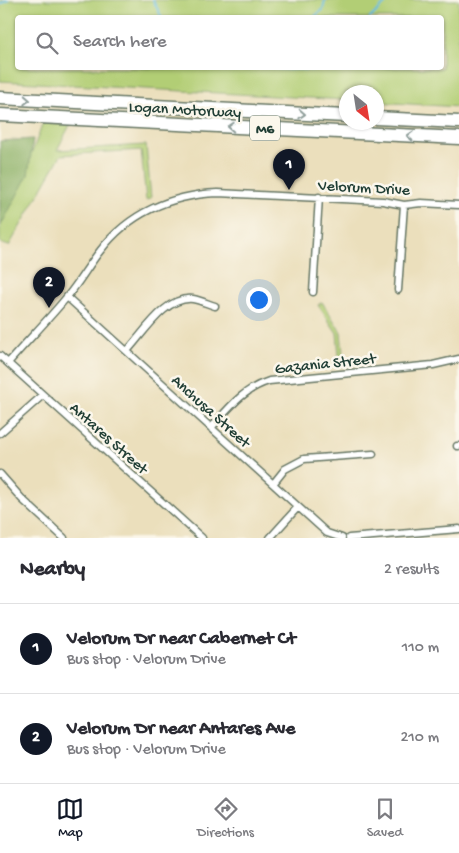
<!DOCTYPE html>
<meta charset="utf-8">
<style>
body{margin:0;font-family:"Gochi Hand",sans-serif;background:#f2f2f3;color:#2b2b33}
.compass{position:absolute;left:339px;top:85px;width:45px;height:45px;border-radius:50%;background:#fff;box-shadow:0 1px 4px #0004;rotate:150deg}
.you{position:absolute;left:258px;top:299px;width:18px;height:18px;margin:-12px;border:4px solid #fff;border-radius:50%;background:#1a73e8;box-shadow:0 0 0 8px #1a73e833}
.badge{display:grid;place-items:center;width:32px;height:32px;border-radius:50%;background:#111827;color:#fff;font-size:16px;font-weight:700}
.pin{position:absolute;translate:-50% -41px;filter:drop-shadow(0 1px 2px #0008)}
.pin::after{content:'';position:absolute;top:26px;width:18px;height:15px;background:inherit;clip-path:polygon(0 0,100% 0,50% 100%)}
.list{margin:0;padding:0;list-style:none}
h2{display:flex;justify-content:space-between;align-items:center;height:65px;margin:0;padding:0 20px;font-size:21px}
h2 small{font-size:16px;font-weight:400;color:#7c7c81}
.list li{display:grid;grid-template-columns:32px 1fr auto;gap:15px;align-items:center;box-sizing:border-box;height:90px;padding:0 20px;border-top:1px solid #e1e1e2}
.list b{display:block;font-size:19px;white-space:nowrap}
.list p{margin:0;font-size:16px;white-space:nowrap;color:#7c7c81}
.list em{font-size:16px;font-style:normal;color:#7c7c81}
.icon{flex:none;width:28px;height:28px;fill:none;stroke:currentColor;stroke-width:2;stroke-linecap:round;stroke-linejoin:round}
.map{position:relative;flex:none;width:459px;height:538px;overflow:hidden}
.search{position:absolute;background:#fff;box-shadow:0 1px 4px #0004;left:15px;right:15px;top:15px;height:55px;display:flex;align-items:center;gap:12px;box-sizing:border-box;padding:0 18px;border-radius:5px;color:#7c7c81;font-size:19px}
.sheet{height:245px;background:#fff}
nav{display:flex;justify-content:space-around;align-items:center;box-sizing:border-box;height:70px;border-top:1px solid #e1e1e2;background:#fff;font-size:14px;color:#7c7c81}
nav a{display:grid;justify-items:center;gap:2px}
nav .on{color:#111827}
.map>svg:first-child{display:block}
</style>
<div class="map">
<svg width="459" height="538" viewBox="0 0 459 538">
<rect width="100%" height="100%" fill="#fbf7ec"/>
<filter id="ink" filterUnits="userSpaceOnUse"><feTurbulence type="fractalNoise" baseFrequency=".02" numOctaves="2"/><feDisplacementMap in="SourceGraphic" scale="10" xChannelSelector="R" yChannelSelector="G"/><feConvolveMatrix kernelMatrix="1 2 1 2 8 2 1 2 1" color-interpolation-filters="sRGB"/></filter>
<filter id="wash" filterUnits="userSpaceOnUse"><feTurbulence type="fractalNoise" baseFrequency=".0096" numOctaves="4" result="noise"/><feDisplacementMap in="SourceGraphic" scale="20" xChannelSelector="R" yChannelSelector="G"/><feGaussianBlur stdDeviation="1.12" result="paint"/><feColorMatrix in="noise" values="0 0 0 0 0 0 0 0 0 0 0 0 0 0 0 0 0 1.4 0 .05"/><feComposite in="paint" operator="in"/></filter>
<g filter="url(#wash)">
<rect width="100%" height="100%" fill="#ebdfbc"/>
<path fill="#b2ce75" stroke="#688654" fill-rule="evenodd" d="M0,0H459V107L377,102L376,92H346V100L0,81ZM18,18H442V68H18Z
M43,123L70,125L57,150L146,145L151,198L146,200L141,150L61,155L9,246L0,243V154L32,152Z
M322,302L341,332L344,366H340L337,333L318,305Z"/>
<path fill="#8db166" stroke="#56774d" d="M33,139L28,175L0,227V141Z"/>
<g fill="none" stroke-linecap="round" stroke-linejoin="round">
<path stroke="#63bce1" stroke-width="2" d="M153,0L162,18
M0,4L8,0
M313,18L323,9L325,0
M370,18L389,0
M273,68C286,71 299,68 312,70L315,68"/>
</g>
</g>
<g filter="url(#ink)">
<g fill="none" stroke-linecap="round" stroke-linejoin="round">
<g stroke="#667664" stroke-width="9">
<path id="minor" d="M398,290L404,205
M313,292L319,197
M67,297L327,533L342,538
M127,351C144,333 165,296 193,299C200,300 208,304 215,306
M0,356L202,538
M8,363C27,341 48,320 66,298C79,283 88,266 100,251C129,213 171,195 218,193L383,201L404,205L421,203L459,205
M211,428C229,408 243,389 269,381L433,365L459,359
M0,433L43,395
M457,446H459
M0,474L22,499L64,538
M273,484L285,469L304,459L373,454
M270,538L298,507
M349,538L459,529"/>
</g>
<g stroke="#667664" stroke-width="15">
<path id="motorway" d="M0,98L346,116
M0,115L459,138
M376,118L459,122"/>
</g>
<use href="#minor" stroke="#fff" stroke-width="6"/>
<use href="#motorway" stroke="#fff" stroke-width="12"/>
</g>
<defs><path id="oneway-chevron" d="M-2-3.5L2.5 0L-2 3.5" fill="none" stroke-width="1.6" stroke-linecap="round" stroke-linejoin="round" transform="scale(1.25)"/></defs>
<g stroke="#8f9e9a">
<use href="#oneway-chevron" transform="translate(27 100) rotate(3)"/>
<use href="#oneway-chevron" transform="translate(302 114) rotate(3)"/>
<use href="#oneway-chevron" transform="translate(231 127) rotate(-177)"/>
<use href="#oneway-chevron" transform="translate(410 136) rotate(-177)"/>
</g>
</g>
<g text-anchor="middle" stroke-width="5" stroke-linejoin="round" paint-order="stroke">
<rect fill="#fbf7ec" stroke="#61756b" stroke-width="1" x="250" y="115.5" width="30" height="25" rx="4"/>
<g font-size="15" font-weight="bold" fill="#1f3d34">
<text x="265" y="133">M6</text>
</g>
<g font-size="16" fill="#1f3d34" stroke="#fbf7ec">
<text transform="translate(185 108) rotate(3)" y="6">Logan Motorway</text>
<text transform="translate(364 186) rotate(3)" y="6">Velorum Drive</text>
<text transform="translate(325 362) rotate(-6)" y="6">Gazania Street</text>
<text transform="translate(212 410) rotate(42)" y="6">Anchusa Street</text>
<text transform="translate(110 437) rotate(42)" y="6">Antares Street</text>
</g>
</g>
</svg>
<svg class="compass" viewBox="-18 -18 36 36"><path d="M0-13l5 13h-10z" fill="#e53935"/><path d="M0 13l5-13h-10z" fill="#7c7c81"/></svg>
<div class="you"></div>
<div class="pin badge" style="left:289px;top:190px">1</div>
<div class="pin badge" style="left:49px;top:308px">2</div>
<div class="search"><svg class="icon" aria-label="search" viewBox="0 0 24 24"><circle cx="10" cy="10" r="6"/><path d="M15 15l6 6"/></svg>Search here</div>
</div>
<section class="sheet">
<h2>Nearby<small>2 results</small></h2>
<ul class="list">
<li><span class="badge">1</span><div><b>Velorum Dr near Cabernet Ct</b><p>Bus stop · Velorum Drive</p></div><em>110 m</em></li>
<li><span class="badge">2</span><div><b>Velorum Dr near Antares Ave</b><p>Bus stop · Velorum Drive</p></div><em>210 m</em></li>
</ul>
</section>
<nav>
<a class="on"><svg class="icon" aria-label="map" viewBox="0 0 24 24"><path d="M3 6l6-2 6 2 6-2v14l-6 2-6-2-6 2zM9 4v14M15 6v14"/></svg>Map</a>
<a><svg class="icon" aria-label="directions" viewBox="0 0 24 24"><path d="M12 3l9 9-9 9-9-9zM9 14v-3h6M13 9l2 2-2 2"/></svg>Directions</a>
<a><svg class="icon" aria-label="saved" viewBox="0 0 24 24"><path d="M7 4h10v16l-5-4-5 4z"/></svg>Saved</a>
</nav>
